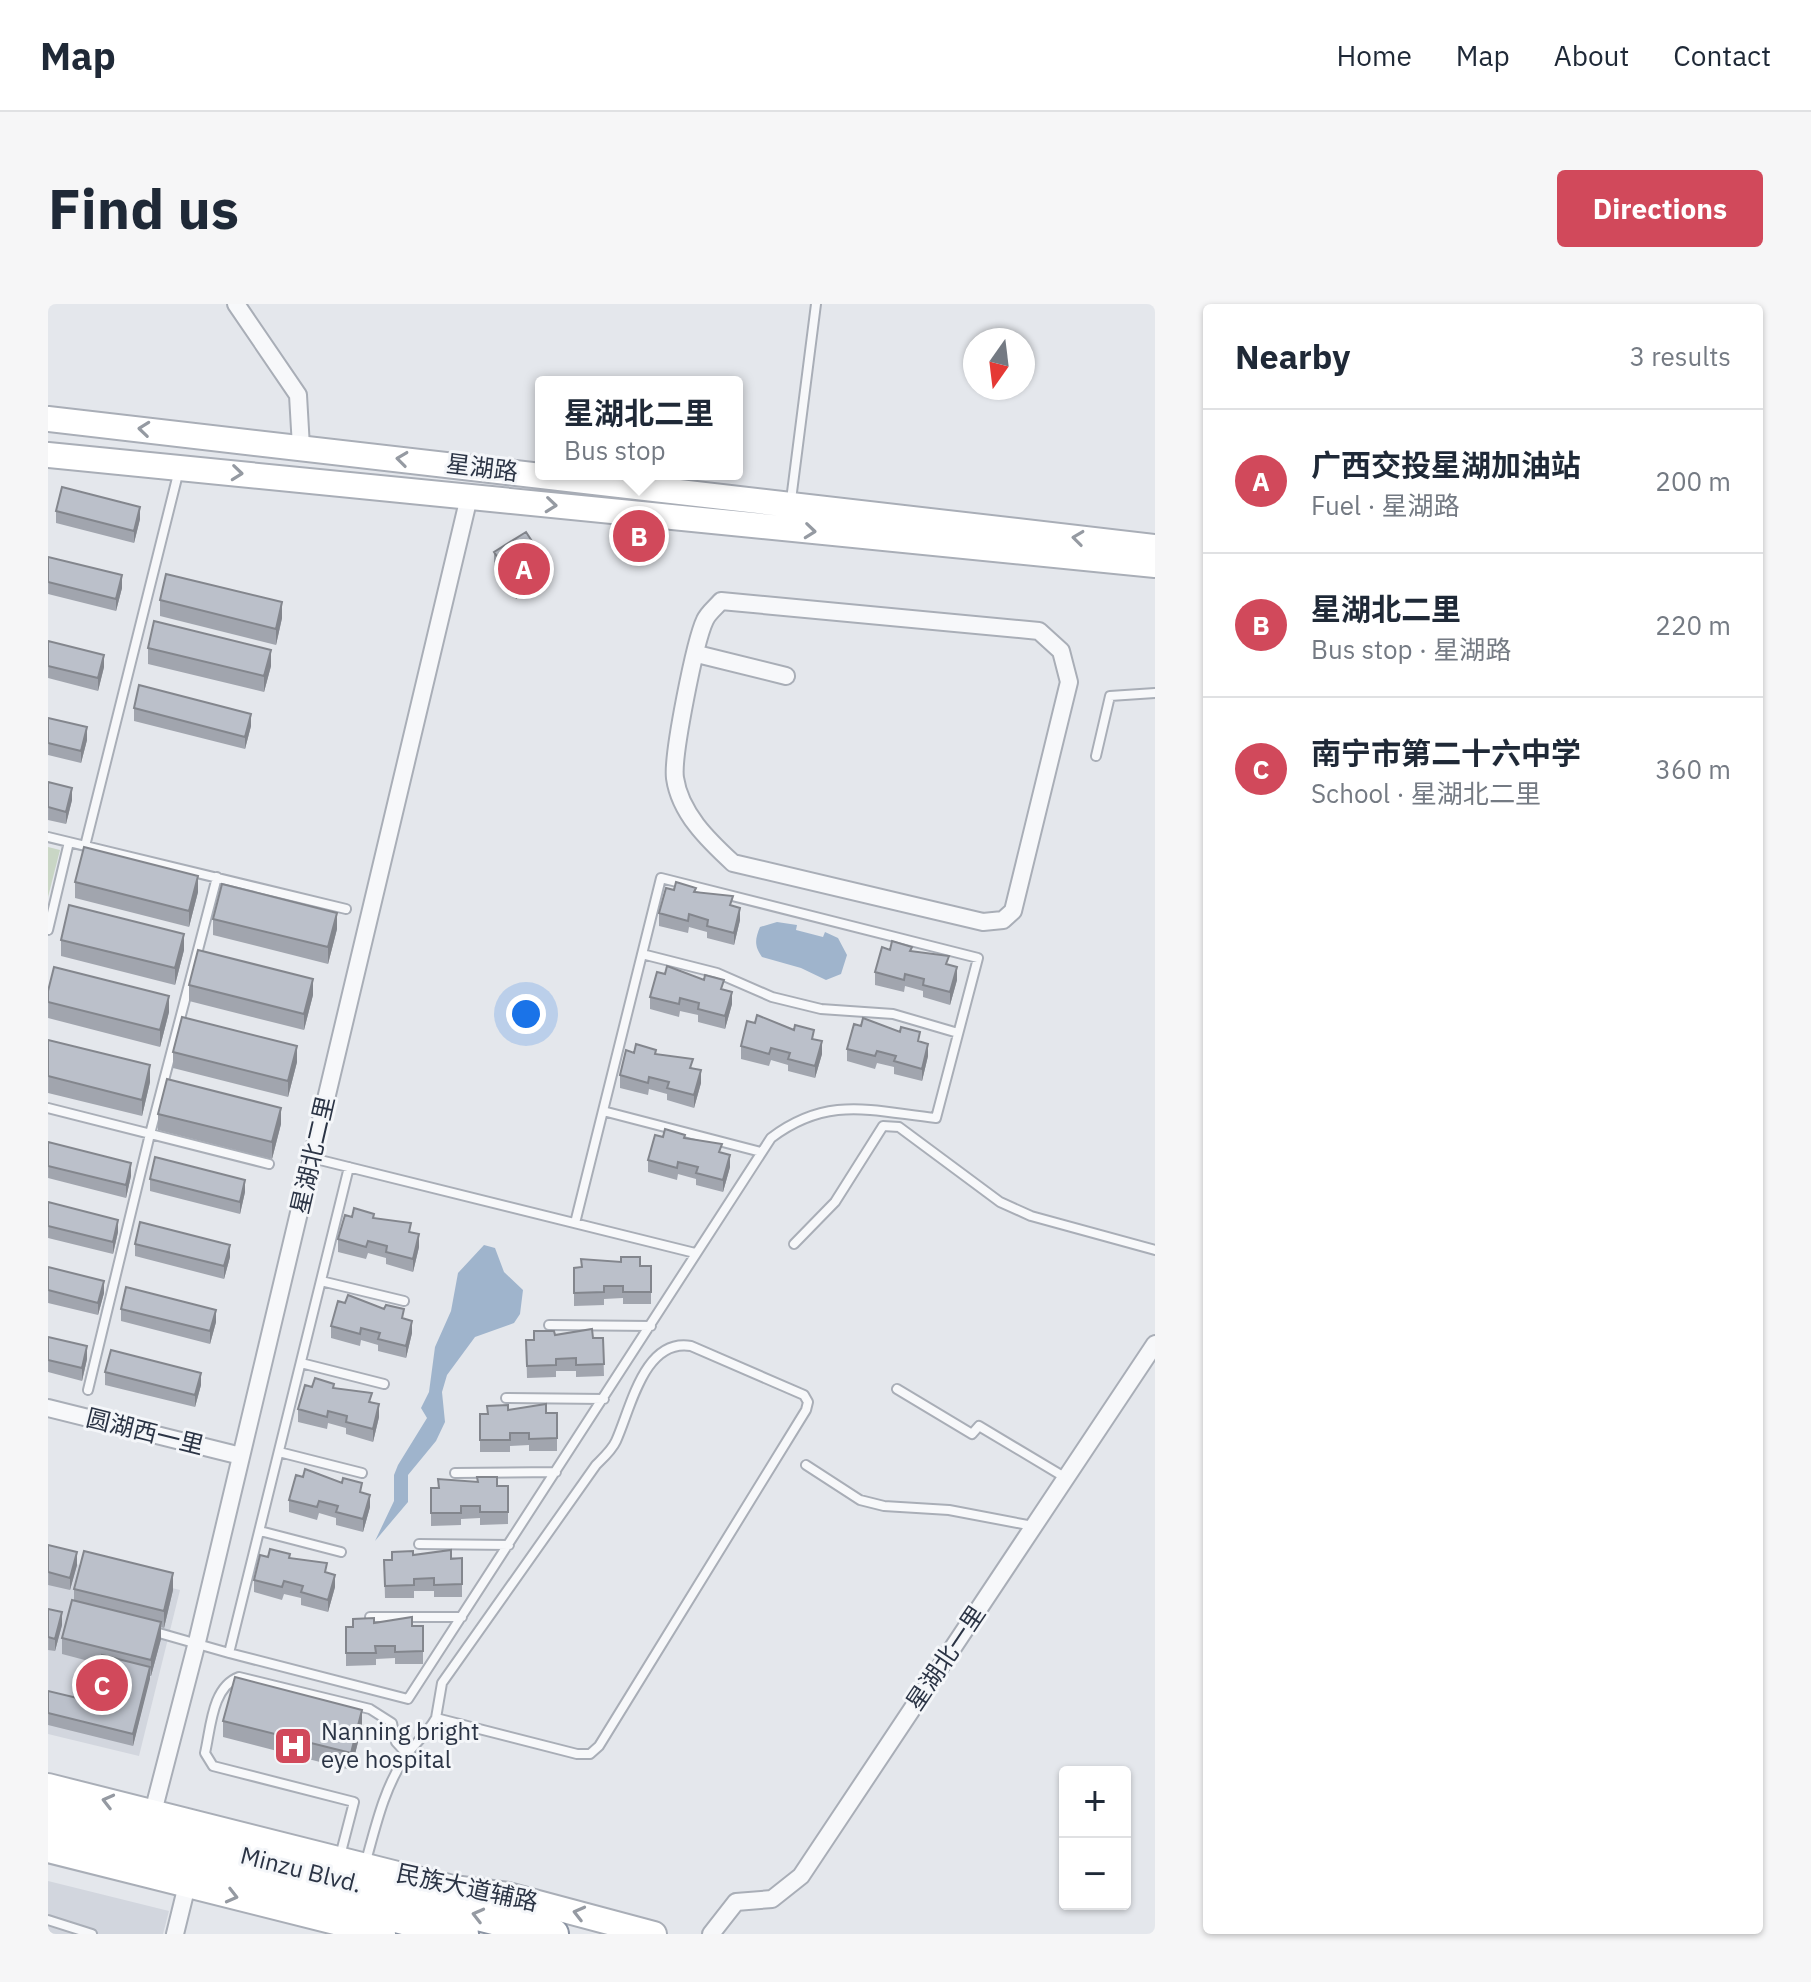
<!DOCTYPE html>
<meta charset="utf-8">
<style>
body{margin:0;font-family:"IBM Plex Sans","Noto Sans SC",sans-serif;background:#f6f6f7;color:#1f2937}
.controls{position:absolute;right:24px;bottom:24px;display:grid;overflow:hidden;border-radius:8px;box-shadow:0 2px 6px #0004}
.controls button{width:72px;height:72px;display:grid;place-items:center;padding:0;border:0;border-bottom:2px solid #e0e1e3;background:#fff;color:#1f2937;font:40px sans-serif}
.compass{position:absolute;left:915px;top:24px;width:72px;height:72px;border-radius:50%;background:#fff;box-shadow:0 2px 6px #0004;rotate:194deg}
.you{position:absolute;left:478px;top:710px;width:28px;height:28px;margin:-20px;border:6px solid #fff;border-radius:50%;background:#1a73e8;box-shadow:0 0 0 12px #1a73e833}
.badge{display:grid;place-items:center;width:52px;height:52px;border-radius:50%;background:#d1495b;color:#fff;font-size:26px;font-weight:700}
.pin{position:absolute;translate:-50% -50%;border:4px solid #fff;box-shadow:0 2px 8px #0006}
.popup{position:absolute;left:487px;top:72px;width:208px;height:104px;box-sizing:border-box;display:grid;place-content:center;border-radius:8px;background:#fff;filter:drop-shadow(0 2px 6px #0005);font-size:26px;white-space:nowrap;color:#747a83}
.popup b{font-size:30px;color:#1f2937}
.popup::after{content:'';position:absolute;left:50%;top:100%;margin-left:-16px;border:16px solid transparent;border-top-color:#fff}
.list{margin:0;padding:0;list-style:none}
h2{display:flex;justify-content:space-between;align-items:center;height:104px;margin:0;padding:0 32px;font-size:34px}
h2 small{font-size:26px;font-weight:400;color:#747a83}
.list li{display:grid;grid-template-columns:52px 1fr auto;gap:24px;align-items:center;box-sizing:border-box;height:144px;padding:0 32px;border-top:2px solid #e0e1e3}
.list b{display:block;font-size:30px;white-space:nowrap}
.list p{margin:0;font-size:26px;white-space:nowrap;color:#747a83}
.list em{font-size:26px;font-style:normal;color:#747a83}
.map{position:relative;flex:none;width:1107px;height:1630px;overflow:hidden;border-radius:8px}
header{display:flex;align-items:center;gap:48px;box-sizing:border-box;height:112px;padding:0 40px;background:#fff;border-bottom:2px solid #e0e1e3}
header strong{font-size:38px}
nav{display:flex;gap:44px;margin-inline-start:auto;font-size:28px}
.intro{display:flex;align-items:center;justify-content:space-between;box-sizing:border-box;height:192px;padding:0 48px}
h1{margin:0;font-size:56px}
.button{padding:20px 36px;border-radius:8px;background:#d1495b;color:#fff;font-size:28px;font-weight:700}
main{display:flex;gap:48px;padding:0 48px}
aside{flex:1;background:#fff;border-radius:8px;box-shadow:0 2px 6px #0004}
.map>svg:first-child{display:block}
</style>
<header>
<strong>Map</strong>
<nav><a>Home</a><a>Map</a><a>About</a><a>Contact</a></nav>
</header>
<div class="intro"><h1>Find us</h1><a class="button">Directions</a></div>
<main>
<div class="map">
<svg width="1107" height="1630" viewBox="0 0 1107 1630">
<rect width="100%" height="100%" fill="#e4e7ec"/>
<path fill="#d2d6de" d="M0,1253L132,1286L91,1452L0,1430Z
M0,1577L121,1607L115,1630H0Z"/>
<path fill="#c9d6c5" d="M0,543L12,546L0,593Z"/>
<path fill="#9fb4cc" d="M729,618L749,621L748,626L775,633L777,628L790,634L799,651L793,670L778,676L753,664L714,653C706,642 707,635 712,623Z
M436,941L447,944L456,968L475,986L472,1010L466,1019L427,1033L399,1071L394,1088L397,1118L388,1137L360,1171V1198L327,1237L346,1197V1171L350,1161L379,1114L373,1104L381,1088L387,1043L403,1007L410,969Z"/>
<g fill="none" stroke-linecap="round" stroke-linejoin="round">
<g stroke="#a9aeb7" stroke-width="12">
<path id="lane" d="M743,196L768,0
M1048,452L1062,392L1107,389
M0,533L298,605
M37,542L131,166
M0,626L21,538
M594,650L669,669L724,693L773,705L845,710L910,729
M0,804L221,860
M555,807L713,848
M264,854L647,949
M301,863L181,1349L360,1395L723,834C780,791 823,807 888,814L930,654L613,574L527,919
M746,940L787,898L835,822L851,823L952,898L983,912L1107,946
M273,977L356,997
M501,1021L603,1022
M253,1059L336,1080
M849,1085L924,1130L931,1122L1018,1174
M40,1086L102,830L169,573
M458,1094L556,1095
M231,1148L314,1169
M758,1161L812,1196L836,1202L901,1206L985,1222
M407,1169L508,1168
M212,1227L293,1248
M371,1240L461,1241
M322,1313H414
M104,1327L181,1349
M292,1552L306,1498L165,1462L157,1449C163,1423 164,1383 191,1373L322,1405L344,1419L348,1438L359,1450
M318,1557C328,1521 336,1485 357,1453C367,1439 379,1430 388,1414L529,1450H542L551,1442L758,1106L760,1098L756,1091L643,1042C596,1034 583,1104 568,1137C564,1146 555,1154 548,1161L394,1379L388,1414
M0,1616L44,1630"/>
</g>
<g stroke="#a9aeb7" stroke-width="20">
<path id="street" d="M188,0L250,91L253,143
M673,297L991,327L1013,347L1021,378L965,607L955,616L935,618L685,559C660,536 632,509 627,474C624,452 647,337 657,316C660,309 668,303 673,297Z
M649,350L738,372
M0,1104L193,1152
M105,1508L149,1338L421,193
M127,1630L139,1581
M663,1630L688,1598L724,1595L753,1572L1107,1040"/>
</g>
<g stroke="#a9aeb7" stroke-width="28">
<path id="secondary" d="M0,115L1107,243
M0,151L1107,261
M0,1482L405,1584L460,1591L606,1630
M0,1546L335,1630"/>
</g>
<g stroke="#8b94a3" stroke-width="34">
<path id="highway" d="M0,1502L505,1630
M0,1525L415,1630"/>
</g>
<use href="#lane" stroke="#f7f8fa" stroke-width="8"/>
<use href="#street" stroke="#f7f8fa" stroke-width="16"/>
<use href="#secondary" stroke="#fff" stroke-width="24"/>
<use href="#highway" stroke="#fff" stroke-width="30"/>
</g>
<path fill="#a1a5ae" d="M8,207L92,215L86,239L8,219Z
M446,248L500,274L468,295L446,261Z
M0,253L74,284L68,307L0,290Z
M112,296L234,314L228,341L112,312Z
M0,337L56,363L50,387L0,374Z
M100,344L223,362L216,388L100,360Z
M86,404L203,422L197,445L86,417Z
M0,414L39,436L33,459L0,451Z
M0,478L24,496L18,520L0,516Z
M27,578L150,588L141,623L27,594Z
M626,586L648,588L685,602L692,616L686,641L659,634V628L641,623L640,629L611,622V609Z
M165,615L289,625L280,660L165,631Z
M13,636L136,646L127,681L13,652Z
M864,647L901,661L909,676L902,701L875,693V687L857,682L856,688L827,681V668Z
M141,681L265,691L256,726L141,697Z
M676,686L684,700L677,725L650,718V711L632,707L631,713L602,705V693Z
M0,687L121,708L112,743L0,714Z
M766,735L774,750L767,774L740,767V761L723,756L721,762L693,755V742Z
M0,736L102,778L94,812L0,789Z
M872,738L880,752L874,777L846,770V763L829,759L827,765L799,757V745Z
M125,748L249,758L240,793L125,764Z
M586,749L608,750L645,764L653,779L646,804L619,796V790L601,785L600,791L572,784V771Z
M110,810L233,820L224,855L110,826Z
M615,833L637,835L674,849L682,863L675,888L648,881V875L630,870L629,876L600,868V856Z
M0,838L83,872L78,894L0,874Z
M102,875L197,888L192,910L102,887Z
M0,898L70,928L65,950L0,934Z
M304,913L326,914L363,928L371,943L365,968L338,960V954L320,949L318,955L290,948V935Z
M87,940L182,953L176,975L87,952Z
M603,962V1000H575V994L556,995V1001L526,1002V964Z
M0,963L56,989L50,1011L0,999Z
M73,1005L168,1018L162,1040L73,1017Z
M356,1015L364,1029L358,1054L330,1047V1041L313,1036L312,1042L283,1034V1022Z
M507,1031L555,1034L556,1072L528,1073V1067H508V1073L479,1074L478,1036H486Z
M0,1033L39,1055L34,1077L0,1068Z
M57,1068L153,1081L147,1103L57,1081Z
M264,1083L286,1084L324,1098L331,1113L325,1138L298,1130V1124L280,1119L279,1125L250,1118V1105Z
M460,1106L509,1109V1147H481V1141L462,1142V1148H432V1110H440Z
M460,1182V1220L432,1221V1214L413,1215V1221L383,1222V1184Z
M314,1188L322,1203L315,1228L288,1221V1214L271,1209L269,1216L241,1208V1196Z
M0,1241L29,1261L22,1286L0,1281Z
M365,1251L414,1254V1293H386V1287H366V1294H337L336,1256H344Z
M220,1253L242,1254L279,1269L287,1283L280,1308L253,1301V1294L236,1290L234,1296L206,1288V1276Z
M26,1285L125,1286L116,1324L113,1323V1335L103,1372H102L85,1442L0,1421V1387L67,1403L71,1389L49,1384V1371L52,1360L14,1350V1334L26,1297Z
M0,1305L14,1321L7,1347L0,1346Z
M326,1319L375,1322V1360H347V1354L328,1355V1361L298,1362V1323H305Z
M175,1417L314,1422L303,1466L175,1433Z"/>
<path fill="#83868d" d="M92,203V215L86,239V227Z
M500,262V274L468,295V282Z
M74,271V284L68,307V295Z
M234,298V314L228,341V325Z
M223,346V362L216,388V372Z
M56,351V363L50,387V374Z
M203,410V422L197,445V433Z
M39,423V436L33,459V447Z
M24,484V496L18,520V508Z
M150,572V588L141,623V607Z
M692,604V616L686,641V629Z
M289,609V625L280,660V643Z
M136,630V646L127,681V664Z
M909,663V676L902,701V688Z
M265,675V691L256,726V710Z
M684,688V700L677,725V712Z
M121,692V708L112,743V726Z
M774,737V750L767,774V762Z
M880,740V752L874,777V765Z
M249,742V758L240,793V777Z
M102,761V778L94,812V796Z
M653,766V779L646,804V791Z
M233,804V820L224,855V838Z
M682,851V863L675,888V876Z
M83,859V872L78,894V881Z
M197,876V888L192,910V898Z
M70,916V928L65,950V938Z
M371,930V943L365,968V955Z
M182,941V953L176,975V962Z
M56,977V989L50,1011V999Z
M168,1006V1018L162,1040V1027Z
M364,1017V1029L358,1054V1042Z
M39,1042V1055L34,1077V1064Z
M153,1069V1081L147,1103V1091Z
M331,1100V1113L325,1138V1125Z
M322,1191V1203L315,1228V1215Z
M29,1248V1261L22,1286V1274Z
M125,1269V1286L116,1324V1307Z
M287,1271V1283L280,1308V1296Z
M14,1308V1321L7,1347V1335Z
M113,1318V1335L103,1372V1356Z
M102,1363V1375L85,1442V1430Z
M314,1406V1422L303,1466V1449Z"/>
<path fill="#bbc0ca" stroke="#83868d" stroke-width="2" d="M14,183L92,203L86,227L8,207Z
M478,228L500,262L468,282L446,248Z
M0,253L74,271L68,295L0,278Z
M118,270L234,298L228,325L112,296Z
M106,317L223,346L216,372L100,344Z
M0,337L56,351L50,374L0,362Z
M91,381L203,410L197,433L86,404Z
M0,414L39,423L33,447L0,439Z
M0,478L24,484L18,508L0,503Z
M36,543L150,572L141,607L27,578Z
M628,578L648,584L646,588L685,592L682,601L692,604L686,629L659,622L660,616L641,610L640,617L611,609L618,584L626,586Z
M174,580L289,609L280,643L165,615Z
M21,601L136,630L127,664L13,636Z
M844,637L864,643L862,647L901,652L898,660L909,663L902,688L875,681L876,675L857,670L856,676L827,668L834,643L842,646Z
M150,646L265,675L256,710L141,681Z
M619,662L656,676L657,671L676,676L673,685L684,688L677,712L650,705L651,699L632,694L631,700L602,693L609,668L617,670Z
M6,663L121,692L112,726L0,698V687Z
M709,711L746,726L747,721L766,726L764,735L774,737L767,762L740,755L742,749L723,744L721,750L693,742L699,717L707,719Z
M134,713L249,742L240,777L125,748Z
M815,714L852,728L853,723L872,728L870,737L880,740L874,765L846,757L848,752L829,747L827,752L799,745L806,720L813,722Z
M0,736L102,761L94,796L0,772Z
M588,740L608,746L607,750L645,755L642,764L653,766L646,791L619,784L621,778L601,773L600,779L572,771L578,746L586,749Z
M119,775L233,804L224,838L110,810Z
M617,825L637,831L636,834L674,840L671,848L682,851L675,876L648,869L650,863L630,858L629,864L600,856L607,831L615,833Z
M0,838L83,859L78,881L0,862Z
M107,853L197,876L192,898L102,875Z
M0,898L70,916L65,938L0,922Z
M306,904L326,910L325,914L363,919L361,928L371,930L365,955L338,948L339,942L320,937L318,943L290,935L297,911L304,913Z
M92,918L182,941L176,962L87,940Z
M573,953H592V962H603V988H575V982H556V988L526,989V964L534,963L533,955L573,958Z
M0,963L56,977L50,999L0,986Z
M78,983L168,1006L162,1027L73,1005Z
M300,991L336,1005L338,1001L356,1005L354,1014L364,1017L358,1042L330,1035L332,1029L313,1024L312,1030L283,1022L290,997L297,999Z
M544,1025L545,1034H555L556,1060L528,1061V1054L508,1055V1061L479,1062L478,1036H486V1027H506L507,1031Z
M0,1033L39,1042L34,1064L0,1056Z
M63,1046L153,1069L147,1091L57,1068Z
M267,1074L286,1080L285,1084L324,1089L321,1098L331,1100L325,1125L298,1118L299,1112L280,1107L279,1113L250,1105L257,1081L264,1083Z
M498,1100V1109H509V1134L481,1135V1129H462V1136H432V1110H440L439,1102L460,1101V1106Z
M257,1165L294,1179L295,1174L314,1179L312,1188L322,1191L315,1215L288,1208L290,1202L271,1197L269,1203L241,1196L248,1171L255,1173Z
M429,1173H449V1182H460V1208H432V1202H413V1209H383V1184H391L390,1175L430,1178Z
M0,1241L29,1248L22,1274L0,1268Z
M222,1245L242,1250L241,1254L279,1259L277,1268L287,1271L280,1296L253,1288L255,1282L236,1277L234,1283L206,1276L212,1251L220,1253Z
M403,1246V1255L414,1254V1280L386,1281V1274L366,1275V1281L337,1282L336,1256H344V1248L365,1247V1251Z
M36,1247L125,1269L116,1307L26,1285Z
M24,1296L113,1318L103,1356L14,1334Z
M0,1305L14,1308L7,1335L0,1333Z
M364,1313V1322H375V1347L347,1348V1342H327L328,1349H298V1323H305V1315L326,1314V1319Z
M54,1351L102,1363L85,1430L0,1409V1387L67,1403L74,1377L49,1371Z
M187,1373L314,1406L303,1449L175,1417Z"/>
<defs><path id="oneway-chevron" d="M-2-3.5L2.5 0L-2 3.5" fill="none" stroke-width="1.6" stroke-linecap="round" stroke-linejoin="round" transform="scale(2)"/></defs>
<g stroke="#959aa2">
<use href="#oneway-chevron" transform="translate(96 125) rotate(-174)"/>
<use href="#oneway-chevron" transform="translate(354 155) rotate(-173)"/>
<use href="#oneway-chevron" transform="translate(189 169) rotate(6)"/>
<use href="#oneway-chevron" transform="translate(503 201) rotate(6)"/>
<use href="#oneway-chevron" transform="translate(762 227) rotate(6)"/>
<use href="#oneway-chevron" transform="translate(1030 234) rotate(-173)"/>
<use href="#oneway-chevron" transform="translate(60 1497) rotate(-166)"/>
<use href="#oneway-chevron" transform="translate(184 1592) rotate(14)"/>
<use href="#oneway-chevron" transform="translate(531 1609) rotate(-166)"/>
<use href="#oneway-chevron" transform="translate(430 1611) rotate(-166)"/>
</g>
<defs>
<g id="hospital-square" transform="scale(2)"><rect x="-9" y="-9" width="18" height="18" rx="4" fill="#d1495b" stroke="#f4f6f9"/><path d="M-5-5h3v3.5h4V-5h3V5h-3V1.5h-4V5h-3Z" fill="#fff"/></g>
</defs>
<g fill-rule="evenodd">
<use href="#hospital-square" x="245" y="1442"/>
</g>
<g text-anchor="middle" stroke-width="6" stroke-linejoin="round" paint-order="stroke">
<g font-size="24" fill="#2b3445" stroke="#f4f6f9">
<text transform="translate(434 164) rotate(7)" y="8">星湖路</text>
<text transform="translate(265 851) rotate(-77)" y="8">星湖北二里</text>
<text transform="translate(97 1128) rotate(14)" y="8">圆湖西一里</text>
<text transform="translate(898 1354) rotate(-56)" y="8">星湖北一里</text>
<text transform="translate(253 1566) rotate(14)" y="8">Minzu Blvd.</text>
<text transform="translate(419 1584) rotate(12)" y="8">民族大道辅路</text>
</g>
<g font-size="24" fill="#2b3445" stroke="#f4f6f9" text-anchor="start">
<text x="273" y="1436">Nanning bright<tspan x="273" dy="28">eye hospital</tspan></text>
</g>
</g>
</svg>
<div class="controls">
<button>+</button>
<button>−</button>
</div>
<svg class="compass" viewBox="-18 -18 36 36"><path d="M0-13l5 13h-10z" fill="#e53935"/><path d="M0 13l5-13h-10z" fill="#747a83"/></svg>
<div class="you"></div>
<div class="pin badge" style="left:476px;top:265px">A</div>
<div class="pin badge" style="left:591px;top:232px">B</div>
<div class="popup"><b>星湖北二里</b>Bus stop</div>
<div class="pin badge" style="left:54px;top:1381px">C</div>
</div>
<aside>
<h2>Nearby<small>3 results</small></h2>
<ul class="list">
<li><span class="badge">A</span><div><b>广西交投星湖加油站</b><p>Fuel · 星湖路</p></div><em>200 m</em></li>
<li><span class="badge">B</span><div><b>星湖北二里</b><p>Bus stop · 星湖路</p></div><em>220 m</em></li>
<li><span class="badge">C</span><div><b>南宁市第二十六中学</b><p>School · 星湖北二里</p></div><em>360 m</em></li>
</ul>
</aside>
</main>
